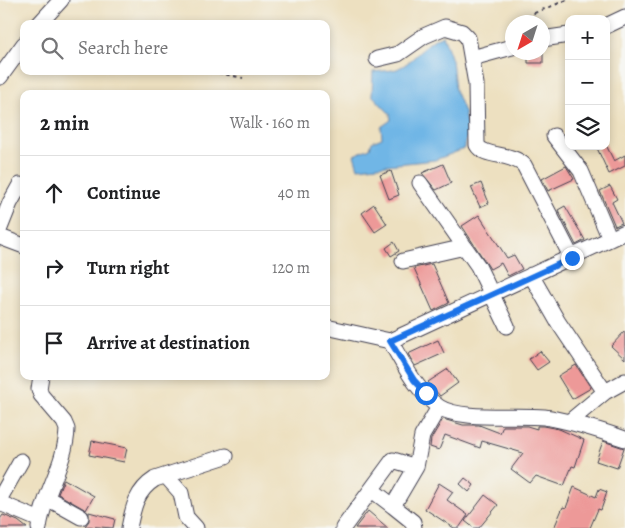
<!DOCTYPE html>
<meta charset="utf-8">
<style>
body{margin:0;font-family:Alegreya,serif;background:#f2f2f2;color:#202124}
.controls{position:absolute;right:15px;top:15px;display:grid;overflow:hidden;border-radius:10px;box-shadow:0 2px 8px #0003}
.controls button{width:45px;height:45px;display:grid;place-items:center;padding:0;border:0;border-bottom:1px solid #e0e0e0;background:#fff;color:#202124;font:25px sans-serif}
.compass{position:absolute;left:505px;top:15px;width:45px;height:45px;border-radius:50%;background:#fff;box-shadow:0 2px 8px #0003;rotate:219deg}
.stop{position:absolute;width:15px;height:15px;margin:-11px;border:4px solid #1a73e8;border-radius:50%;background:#fff}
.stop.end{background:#1a73e8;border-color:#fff;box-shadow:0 1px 5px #0008}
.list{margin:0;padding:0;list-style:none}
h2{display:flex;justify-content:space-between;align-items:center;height:65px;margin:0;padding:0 20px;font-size:21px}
h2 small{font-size:16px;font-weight:400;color:#757577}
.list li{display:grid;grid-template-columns:32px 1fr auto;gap:15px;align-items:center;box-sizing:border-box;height:75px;padding:0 20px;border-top:1px solid #e0e0e0}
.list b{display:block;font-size:19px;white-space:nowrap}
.list em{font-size:16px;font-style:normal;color:#757577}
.icon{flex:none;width:28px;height:28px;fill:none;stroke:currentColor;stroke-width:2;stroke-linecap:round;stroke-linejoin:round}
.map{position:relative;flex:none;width:625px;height:528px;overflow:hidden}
.search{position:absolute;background:#fff;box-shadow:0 2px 8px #0003;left:20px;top:20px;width:310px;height:55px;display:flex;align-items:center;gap:12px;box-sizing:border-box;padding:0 18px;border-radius:10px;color:#757577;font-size:19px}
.panel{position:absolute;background:#fff;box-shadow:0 2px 8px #0003;left:20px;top:90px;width:310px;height:290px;border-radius:10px}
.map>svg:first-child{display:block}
</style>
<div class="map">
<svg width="625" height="528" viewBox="0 0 625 528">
<rect width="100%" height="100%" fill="#f6f6f2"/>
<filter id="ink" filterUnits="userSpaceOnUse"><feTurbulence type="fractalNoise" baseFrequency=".02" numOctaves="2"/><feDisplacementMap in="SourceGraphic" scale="10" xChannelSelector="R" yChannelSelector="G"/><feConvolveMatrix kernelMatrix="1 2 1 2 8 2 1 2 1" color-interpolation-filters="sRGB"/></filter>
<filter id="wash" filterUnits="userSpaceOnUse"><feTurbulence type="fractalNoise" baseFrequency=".0096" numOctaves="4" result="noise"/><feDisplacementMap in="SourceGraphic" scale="20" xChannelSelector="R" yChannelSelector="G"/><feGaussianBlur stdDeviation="1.12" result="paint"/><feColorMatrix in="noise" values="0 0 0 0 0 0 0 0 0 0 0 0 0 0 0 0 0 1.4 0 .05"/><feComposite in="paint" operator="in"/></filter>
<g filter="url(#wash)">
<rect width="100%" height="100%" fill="#ede0c0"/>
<path fill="#6fb6e6" stroke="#486c90" d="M443,35L452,60L455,90L464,112L468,134L464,149L435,160L358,168L354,155L370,148L372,142L382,138L381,127L391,120L390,114L372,95L373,72C381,71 390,71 397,69C416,61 425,41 443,35Z"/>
<g id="blocks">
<path fill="#ed9998" d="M528,52H543V63H528Z
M606,145L614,161L625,155V166L609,174L597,148Z
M443,164L451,183L436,190L422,173Z
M566,166L574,179L548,191L542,179Z
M391,171L399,195L389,199L380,175Z
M481,183L489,203L480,207L471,187Z
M610,186L617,199L612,202L622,223L615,226L600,191Z
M374,204L387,224L375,232L362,213Z
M565,206L585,240L576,245L558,210Z
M479,215L507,258L514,255L522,269L508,276L501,263L490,269L462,226Z
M394,242L399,251L391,256L386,248Z
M432,264L449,303L433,311L414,268Z
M625,331V359L611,346Z
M438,340L444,353L415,366L408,354Z
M540,351L549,362L537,370L529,359Z
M576,365L591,388L572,399L558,376Z
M448,369L458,383L440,396L428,382Z
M443,419L463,425H479L500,433L503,426H527L537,429V426H543L559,429L584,440L575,467L572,466L564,486L536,476L530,483L511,469L523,453L482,441L480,448L445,435L439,450L430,447L431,439Z
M92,441L127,448L124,462L89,455Z
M603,441L624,448L617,468L596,461Z
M465,478L474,485L469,492L460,484Z
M64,479L94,496L86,510L58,494Z
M439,483L453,492L447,500L468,515L459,528H454L425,509Z
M574,487L596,497L599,489L607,492L601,510L598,509L590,528H554L563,507L566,508Z
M485,495L498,505L479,528H474L465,521Z
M368,511L388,528H355Z
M89,512L115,519L113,528L85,526L89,521Z
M3,515L18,521L27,528H0V519Z"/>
</g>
</g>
<g filter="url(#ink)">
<use href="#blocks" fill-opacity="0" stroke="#403e4f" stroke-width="1"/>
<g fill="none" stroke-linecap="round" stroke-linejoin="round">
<g stroke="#403e4f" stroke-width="17">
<path id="minor" d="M39,24L61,0
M606,26L625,17
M542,39L569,35
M472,58L512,47
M377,59L398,54L424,36L445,27L462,32L468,38L476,84L477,145C484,158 511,152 524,165L572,258
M0,77L24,44
M554,136L581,171L610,239
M420,183L478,266L507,326
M0,228L10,203L20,185
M0,237L24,246
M403,261L465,247
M531,275L558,322L605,392
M326,327L390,341L625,232
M390,341C403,363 417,392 439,407C460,421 516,414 544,417C571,421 599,430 625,439
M569,422L605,392L625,381
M166,476L181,493L186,517L196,528
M372,490L393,506L416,467
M0,498L21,461
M47,498L81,517
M0,503L40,520
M393,506L413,522L414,528
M39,528C43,494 66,464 67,429L64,422L41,395L39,389L41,376
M129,528C133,508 136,491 155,479L226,456
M343,528L393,460L416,467L422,436L439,407"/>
</g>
<path stroke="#403e4f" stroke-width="2" stroke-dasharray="4 4" stroke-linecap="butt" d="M520,22L532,14L567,0
M210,71L243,78"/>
<use href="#minor" stroke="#fff" stroke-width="15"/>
</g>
</g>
<g fill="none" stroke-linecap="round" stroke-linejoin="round" filter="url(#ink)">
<path stroke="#1a73e8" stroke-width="6" d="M426,393L414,380L390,341L572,258"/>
</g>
</svg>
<div class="controls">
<button>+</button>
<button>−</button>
<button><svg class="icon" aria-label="layers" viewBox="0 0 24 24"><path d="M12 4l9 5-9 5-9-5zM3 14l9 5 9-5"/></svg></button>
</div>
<svg class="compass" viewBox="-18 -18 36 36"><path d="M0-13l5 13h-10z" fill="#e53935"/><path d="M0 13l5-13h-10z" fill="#757577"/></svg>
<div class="stop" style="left:426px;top:393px"></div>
<div class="stop end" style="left:572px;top:258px"></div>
<div class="search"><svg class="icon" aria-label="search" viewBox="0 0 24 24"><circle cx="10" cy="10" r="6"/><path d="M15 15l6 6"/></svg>Search here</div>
<section class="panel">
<h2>2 min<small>Walk · 160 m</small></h2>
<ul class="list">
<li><svg class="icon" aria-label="ahead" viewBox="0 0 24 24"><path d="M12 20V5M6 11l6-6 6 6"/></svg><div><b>Continue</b></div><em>40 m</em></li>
<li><svg class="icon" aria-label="right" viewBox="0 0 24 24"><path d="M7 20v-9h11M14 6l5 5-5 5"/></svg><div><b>Turn right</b></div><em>120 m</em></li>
<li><svg class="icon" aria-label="arrive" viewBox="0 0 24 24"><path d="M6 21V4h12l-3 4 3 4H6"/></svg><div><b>Arrive at destination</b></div></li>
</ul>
</section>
</div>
